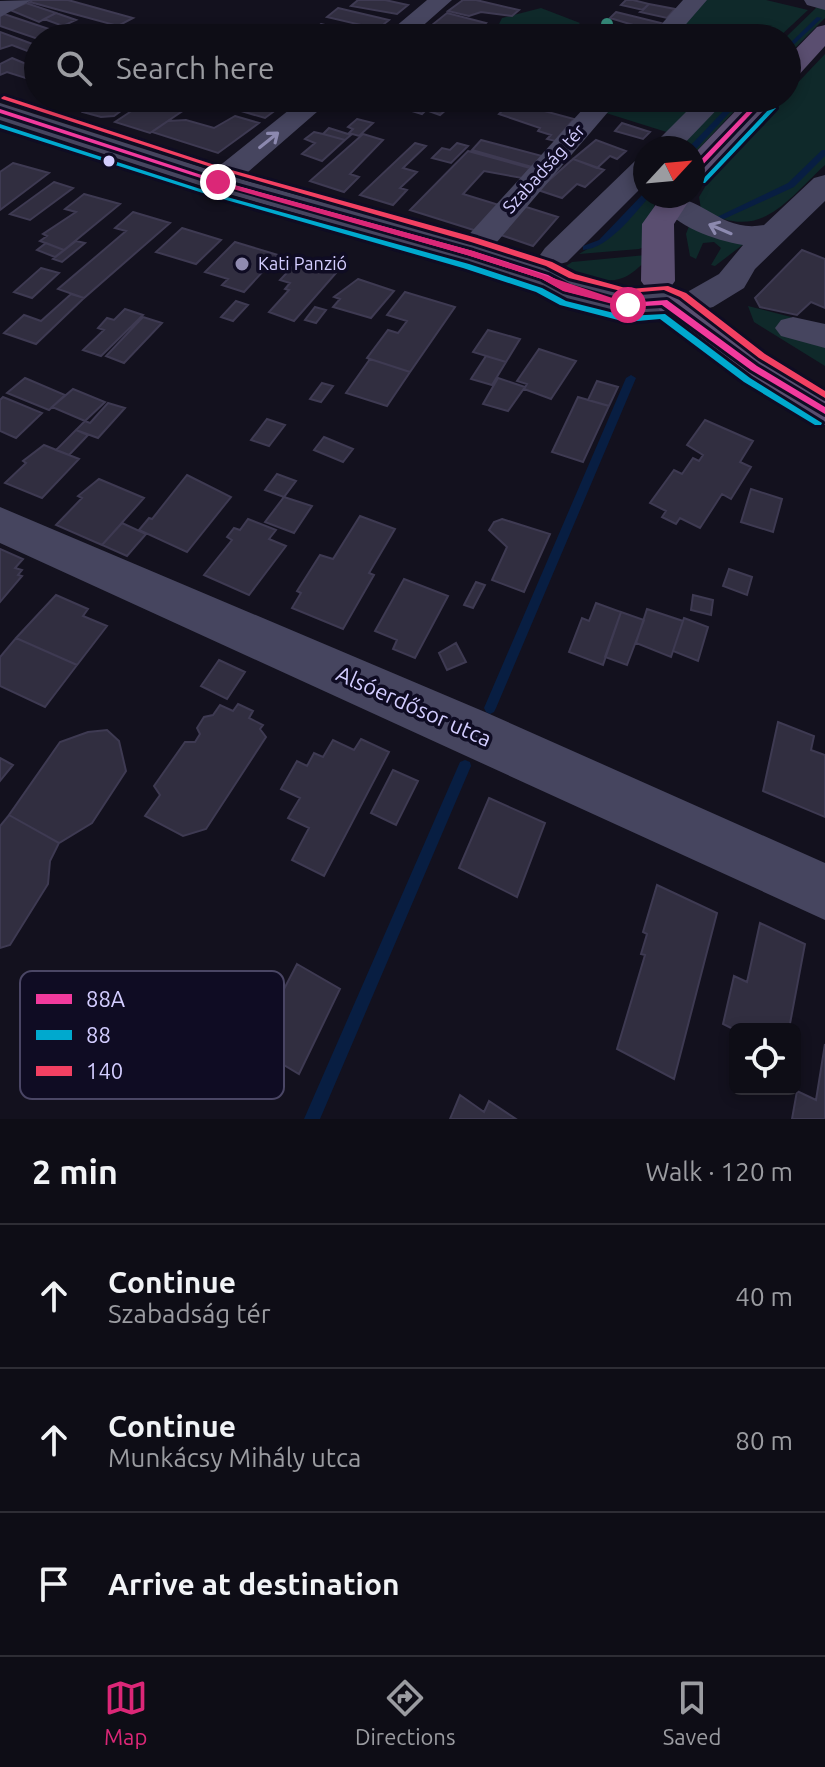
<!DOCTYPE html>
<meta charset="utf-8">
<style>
body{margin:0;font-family:Ubuntu,sans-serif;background:#17161f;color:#f1f3f6}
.controls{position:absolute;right:24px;bottom:24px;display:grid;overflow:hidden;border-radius:12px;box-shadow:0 4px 12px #0003}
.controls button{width:72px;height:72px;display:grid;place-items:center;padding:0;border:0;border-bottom:2px solid #2e2d35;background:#0e0d16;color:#f1f3f6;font:40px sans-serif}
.compass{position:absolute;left:633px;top:136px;width:72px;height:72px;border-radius:50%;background:#0e0d16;box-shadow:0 4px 12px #0003;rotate:64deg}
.stop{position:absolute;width:24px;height:24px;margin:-18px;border:6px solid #db2777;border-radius:50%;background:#fff}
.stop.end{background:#db2777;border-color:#fff;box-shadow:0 2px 8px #0008}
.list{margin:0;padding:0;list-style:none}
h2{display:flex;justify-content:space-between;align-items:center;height:104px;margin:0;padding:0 32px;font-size:34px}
h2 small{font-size:26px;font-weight:400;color:#9b9ca1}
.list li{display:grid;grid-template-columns:52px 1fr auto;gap:24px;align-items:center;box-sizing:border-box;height:144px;padding:0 32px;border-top:2px solid #2e2d35}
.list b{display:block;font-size:30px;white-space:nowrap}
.list p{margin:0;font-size:26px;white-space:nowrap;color:#9b9ca1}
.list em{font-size:26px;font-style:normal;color:#9b9ca1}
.icon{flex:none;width:44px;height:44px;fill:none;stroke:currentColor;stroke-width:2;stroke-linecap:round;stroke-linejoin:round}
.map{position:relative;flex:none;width:825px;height:1119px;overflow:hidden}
.search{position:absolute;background:#0e0d16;box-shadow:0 4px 12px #0003;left:24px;right:24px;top:24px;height:88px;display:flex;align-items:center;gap:20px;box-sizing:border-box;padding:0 28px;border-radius:44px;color:#9b9ca1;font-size:30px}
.sheet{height:536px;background:#0e0d16}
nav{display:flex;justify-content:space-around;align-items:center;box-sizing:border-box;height:112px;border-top:2px solid #2e2d35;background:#0e0d16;font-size:22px;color:#9b9ca1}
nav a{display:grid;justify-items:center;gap:4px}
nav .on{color:#db2777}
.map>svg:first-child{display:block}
</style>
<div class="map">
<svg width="825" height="1119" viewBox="0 0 825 1119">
<rect width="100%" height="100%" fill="#13111e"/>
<path fill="#0f292a" d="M702,0H766L808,10L778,38H670Z
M818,6L825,9V18L787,56L785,38Z
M541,8L580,23L566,38L499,24L502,18Z
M825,54V165C784,203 760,243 701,209L699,197L715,170Z
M619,98H713L676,135L606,113Z
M724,99L741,104L693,155V148H676Z
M645,193V196H659L654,206L649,245L639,249L579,254L596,244Z
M689,226L745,243L715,266L711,265L721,248L714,242L703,243L696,259L690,256L686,234Z
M646,255L649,257C620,289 610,281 571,273L566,266L572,262Z
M748,306L791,317L789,331L825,339V366L754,322Z"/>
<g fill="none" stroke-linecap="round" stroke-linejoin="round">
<path fill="#081e42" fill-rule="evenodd" d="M817,17L822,18L787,51V46Z
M736,98H743L695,150L688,148Z
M822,150H825V156L794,187L724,219L717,217L788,183Z
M643,194L650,196C633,215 609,248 583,250V246L599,240Z
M631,375L636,378L496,708L494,712L490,714L486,712L484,708L626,378Z
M465,760L470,762L471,766L320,1119H304L460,762Z"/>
</g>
<path fill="#312e40" stroke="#3e3a52" stroke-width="2" d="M33,0H68L133,18L118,26L30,2Z
M358,0H385L408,5L397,14L351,6Z
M463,0H476L519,10L512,16L481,12L469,16L448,11Z
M626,0H633L649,4L643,10L621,5Z
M26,3L56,13L39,22L10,10Z
M649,4L675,9L667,18L640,12Z
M338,8L389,20L378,29L327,17Z
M616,12L661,23L653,31L610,18Z
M56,13L76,20L63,26L44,19Z
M447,13L486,23L476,32L432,25Z
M4,14L58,32L38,39L0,26V16Z
M321,24L369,36L330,38L309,33Z
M427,30L461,38H417Z
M0,32L38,46V55L12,45L0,49Z
M12,58L38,69V82L7,72L0,75V64Z
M64,98H102L84,109L62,103Z
M103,98H106L129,105L114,116L101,117L83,112Z
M201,98H206L219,102L209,109L193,103Z
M239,98H292L265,118L238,110L249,101Z
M345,98H395L382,109Z
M402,98H409L447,109L440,115L426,110L422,114L412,111L416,107L395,104Z
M157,102L184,110L150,133L115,122L136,108L144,111Z
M511,102L574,119L555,141L547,139L551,135L538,131L540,128L499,114Z
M235,116L259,123L218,153L152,132L168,121L186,120L214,128Z
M357,119L373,123L359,136L349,133L353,129L348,127Z
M622,123L650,132L643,139L615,131Z
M329,128L351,135L345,140L323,134Z
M314,132L323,134L345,140L322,161L302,154L315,143L305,139Z
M363,134L383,140L350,174L359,177L344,192L310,181Z
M481,140L542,156L532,167L472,150Z
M596,140L626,151L617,159L610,156L597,168L573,159Z
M415,143L426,146L403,168L417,172L400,188L407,190L393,205L360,195Z
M457,143L468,146L451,163L432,158L442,148L450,150Z
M468,151L530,168L522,178L484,171L463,194L499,205L477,231L410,210Z
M573,159L604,170L585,187L577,184L562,198L538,190Z
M13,163L49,173L0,210V172Z
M54,182L73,188L30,220L10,214Z
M84,194L120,204L64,250L40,241L47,236L43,234L76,212L65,209Z
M523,206L558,217L533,246L498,234Z
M133,212L170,223L84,298L58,289L126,231L115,228Z
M182,228L221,240L196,264L156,252Z
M76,241L85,243L62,262L53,259Z
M235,242L278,255L244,292L222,285L228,279L205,272Z
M46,243L64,250L55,257L37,250Z
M802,250L825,259V308L811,302L797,315L760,307L755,298Z
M298,261L336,273L294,321L269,312L289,290L285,289L290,283L280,280Z
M41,268L59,273L32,298L14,292Z
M358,279L394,291L371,318L333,307L340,299L334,297Z
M405,292L455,307L410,372L367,358L388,330L398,333L407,321L387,315Z
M71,294L84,298L36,344L4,333L24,315L41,321Z
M236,301L248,305L233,321L221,317Z
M315,307L326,310L316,323L305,320Z
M125,309L143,315L101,356L83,350L104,330L98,328L107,318L114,320Z
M143,317L162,323L124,363L106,356Z
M488,330L520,339L506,362L473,352Z
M539,349L576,361L551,399L524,389L527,384L517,381Z
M486,356L506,362L492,385L471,379Z
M370,359L410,372L387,406L346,393Z
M25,378L65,395L49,410L7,393Z
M498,378L525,387L508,411L483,404Z
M597,381L618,387L609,406L588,400Z
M322,383L333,386L321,402L310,399Z
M73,389L105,402L85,421L52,407Z
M3,397L42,413L16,438L0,431V400Z
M578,397L609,406L583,462L552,452Z
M108,403L125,408L98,438L76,430L85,421L90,423Z
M267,419L285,425L269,446L251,440Z
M705,420L753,441L740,462L751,467L731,499L722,494L700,528L680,518L676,524L662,517L666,511L650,503L674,470L682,474L693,458L699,461L703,455L687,445Z
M76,430L88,435L69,455L56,450Z
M324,437L353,449L343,462L314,450Z
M44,445L79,459L42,498L5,483L26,463L23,461Z
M277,474L296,481L284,497L265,490Z
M187,475L231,497L187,552L139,530L149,518L152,519Z
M99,479L144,498L102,545L56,525L82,498L78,496Z
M751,489L782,499L773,532L741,522Z
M284,497L312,506L294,533L265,522Z
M360,516L395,529L369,573L374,575L343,629L292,608L301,593L297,591L320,555L333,559Z
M248,519L276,530L269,539L286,546L249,595L204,575L232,540L227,537L234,528L240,530Z
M502,519L550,534L524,592L492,580L507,547L489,530L494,522Z
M122,523L146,534L127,556L102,545Z
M0,549L23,559L15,568L22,570L18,575L22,576L0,602Z
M729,569L752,577L747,595L723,586Z
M404,579L448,596L415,658L393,649L397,640L375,631Z
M476,582L485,585L473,608L464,605Z
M56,595L88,609L83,616L107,626L77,665L16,638Z
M693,595L713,600L711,615L691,610Z
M596,603L621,612L603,665L569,652L582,618L589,621Z
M647,609L683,621L671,657L636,643Z
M621,612L644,620L627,665L605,657Z
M684,618L708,627L698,661L673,651Z
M16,638L77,665L45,707L0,686V657Z
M456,643L466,662L447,670L439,653Z
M219,660L245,672L227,699L201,686Z
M238,704L253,711L249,718L263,725L260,729L266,737L206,829L183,836L145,816L160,795L154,786L185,742H195L200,734L197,728L204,717L213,715L220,705L233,711Z
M778,722L814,736L811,750L825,755V817L763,791Z
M107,730L119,741L126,771L92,823L59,843L9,815L60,742L88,732Z
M361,739L389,752L324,876L292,860L309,828L288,818L300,798L281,789L297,761L307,766L314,753L323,757L333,740L354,750Z
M0,758L13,765L0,781Z
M393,770L418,781L396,825L371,813Z
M489,798L545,823L517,897L459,868Z
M9,815L59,843L50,861L48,884L10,945L0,948V826Z
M657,885L717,913L674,1079L617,1049L645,955L641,954L647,934L643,932Z
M760,923L805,944L789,1029L735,1030L723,1024L734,976L747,982Z
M297,964L340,989L299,1074L254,1047Z
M825,1044V1119H792L797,1091L816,1100Z
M460,1095L484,1112L489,1101L516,1119H450Z"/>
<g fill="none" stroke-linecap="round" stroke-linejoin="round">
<path fill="#46455f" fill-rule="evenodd" d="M32,0L0,17V1Z
M427,0H452L409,38H382Z
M683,0H707L674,38H649Z
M804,0H825V10L807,5Z
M304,98H333L240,179L463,241L593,98H620L491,249L557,270L579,282L628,294L664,291L676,294L681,302L676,310L628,316L555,296L533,284L459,260L208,188L0,120V103L213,171Z
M700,98H728L680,148H650Z
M645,158V184L567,262L556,265L545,262L540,255L545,248L635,161Z
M825,175V201L755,269L744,288L713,307L701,310L689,307L684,299L689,291L719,274L743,245C714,240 676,227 659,202L663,196C705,196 720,233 764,225L814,178Z
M793,317L825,324V348L781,336L775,328L781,320Z
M0,507L485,712L825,863V920L0,543Z"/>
<path fill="#5a4e70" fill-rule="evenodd" d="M825,25V46L796,78L787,81V58L817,27Z
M748,98H776L703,178L693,181V155Z
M662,196H692L674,224L675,281L670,288L658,291L646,288L641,281L642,224Z
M674,295L686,298L767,359L825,393V425C771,409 706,349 662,314L657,306L662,298Z"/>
<g stroke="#0f0c23" stroke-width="6">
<path id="bus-1" d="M760,98H766L695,173L693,174V168Z
M0,109L220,181L473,251L548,275L570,287L628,303L667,300L757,366L825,407V414L751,370L662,305L628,307L564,291L542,279L467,255L216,183L0,113Z"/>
</g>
<g stroke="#0f0c23" stroke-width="6">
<path id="bus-2" d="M771,107L776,108L705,183H701V181Z
M0,124L216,194L469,264L542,288L566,301L626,316L665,314L750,378L822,423L821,425H815L744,382L660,319L626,322L560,305L536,292L463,268L212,196L0,128Z"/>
</g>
<g stroke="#0f0c23" stroke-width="6">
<path id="bus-3" d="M4,96L224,168L477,238L552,262L575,274L629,289L668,286L686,293L765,354L825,391V398L759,358L680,297L664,290L629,293L569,278L546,266L471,242L220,170L2,99L1,98Z"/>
</g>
<use href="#bus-1" fill="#f13a9d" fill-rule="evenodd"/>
<use href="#bus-2" fill="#00a9ce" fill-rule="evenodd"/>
<use href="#bus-3" fill="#f24062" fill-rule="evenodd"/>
</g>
<circle fill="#348878" cx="607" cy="24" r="6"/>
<defs><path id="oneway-shaft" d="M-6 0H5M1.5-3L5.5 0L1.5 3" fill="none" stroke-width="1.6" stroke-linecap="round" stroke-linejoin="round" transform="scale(2)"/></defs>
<g stroke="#8c89af">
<use href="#oneway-shaft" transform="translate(269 140) rotate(-39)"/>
<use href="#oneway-shaft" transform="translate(720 229) rotate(-157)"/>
</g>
<path fill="#db2777" d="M215,180L473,251L633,305L628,308L563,291L542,279L467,255L215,184Z"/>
<circle fill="#d3cdff" stroke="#0f0c23" stroke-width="3" cx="109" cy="161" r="7"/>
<circle fill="#908bb0" stroke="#0f0c23" stroke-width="3" cx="242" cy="264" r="8"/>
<g text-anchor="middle" stroke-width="7" stroke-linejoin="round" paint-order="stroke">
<g font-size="18" fill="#d3cdff" stroke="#0f0c23">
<text transform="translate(544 169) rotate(-48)" y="6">Szabadság tér</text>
</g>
<g font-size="18" fill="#d3cdff" stroke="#0f0c23" text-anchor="start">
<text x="258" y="270">Kati Panzió</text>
</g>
<g font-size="22" fill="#d3cdff" stroke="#0f0c23">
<text transform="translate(414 706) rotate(24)" y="8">Alsóerdősor utca</text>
</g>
</g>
<rect x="20" y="971" width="264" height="128" rx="12" fill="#0f0c23" stroke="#4a4665" stroke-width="2"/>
<rect x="36" y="994" width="36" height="10" fill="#f13a9d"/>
<rect x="36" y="1030" width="36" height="10" fill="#00a9ce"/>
<rect x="36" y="1066" width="36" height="10" fill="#f24062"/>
<g font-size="22" fill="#d3cdff">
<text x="86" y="1007">88A</text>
<text x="86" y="1043">88</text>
<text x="86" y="1079">140</text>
</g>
</svg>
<div class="controls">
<button><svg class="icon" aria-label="locate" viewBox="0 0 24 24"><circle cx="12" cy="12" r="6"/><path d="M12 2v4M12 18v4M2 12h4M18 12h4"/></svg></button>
</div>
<svg class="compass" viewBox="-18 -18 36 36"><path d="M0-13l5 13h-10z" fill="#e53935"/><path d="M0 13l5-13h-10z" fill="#9b9ca1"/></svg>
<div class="stop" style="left:628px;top:305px"></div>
<div class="stop end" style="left:218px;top:182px"></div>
<div class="search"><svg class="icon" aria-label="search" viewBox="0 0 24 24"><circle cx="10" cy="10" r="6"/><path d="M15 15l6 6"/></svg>Search here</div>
</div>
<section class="sheet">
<h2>2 min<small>Walk · 120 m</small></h2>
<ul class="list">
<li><svg class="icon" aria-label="ahead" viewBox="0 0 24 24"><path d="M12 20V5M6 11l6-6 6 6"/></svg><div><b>Continue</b><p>Szabadság tér</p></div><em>40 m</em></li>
<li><svg class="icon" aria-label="ahead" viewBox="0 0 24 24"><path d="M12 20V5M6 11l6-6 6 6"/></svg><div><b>Continue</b><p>Munkácsy Mihály utca</p></div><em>80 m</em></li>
<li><svg class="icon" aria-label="arrive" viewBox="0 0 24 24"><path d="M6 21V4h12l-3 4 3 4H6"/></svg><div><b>Arrive at destination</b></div></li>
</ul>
</section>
<nav>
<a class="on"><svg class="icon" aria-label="map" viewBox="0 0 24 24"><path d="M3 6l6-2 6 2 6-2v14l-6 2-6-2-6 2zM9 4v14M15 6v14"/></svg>Map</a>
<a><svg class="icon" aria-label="directions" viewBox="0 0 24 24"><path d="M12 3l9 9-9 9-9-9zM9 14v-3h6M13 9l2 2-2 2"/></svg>Directions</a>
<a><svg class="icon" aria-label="saved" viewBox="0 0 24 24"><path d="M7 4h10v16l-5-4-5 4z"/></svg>Saved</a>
</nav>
